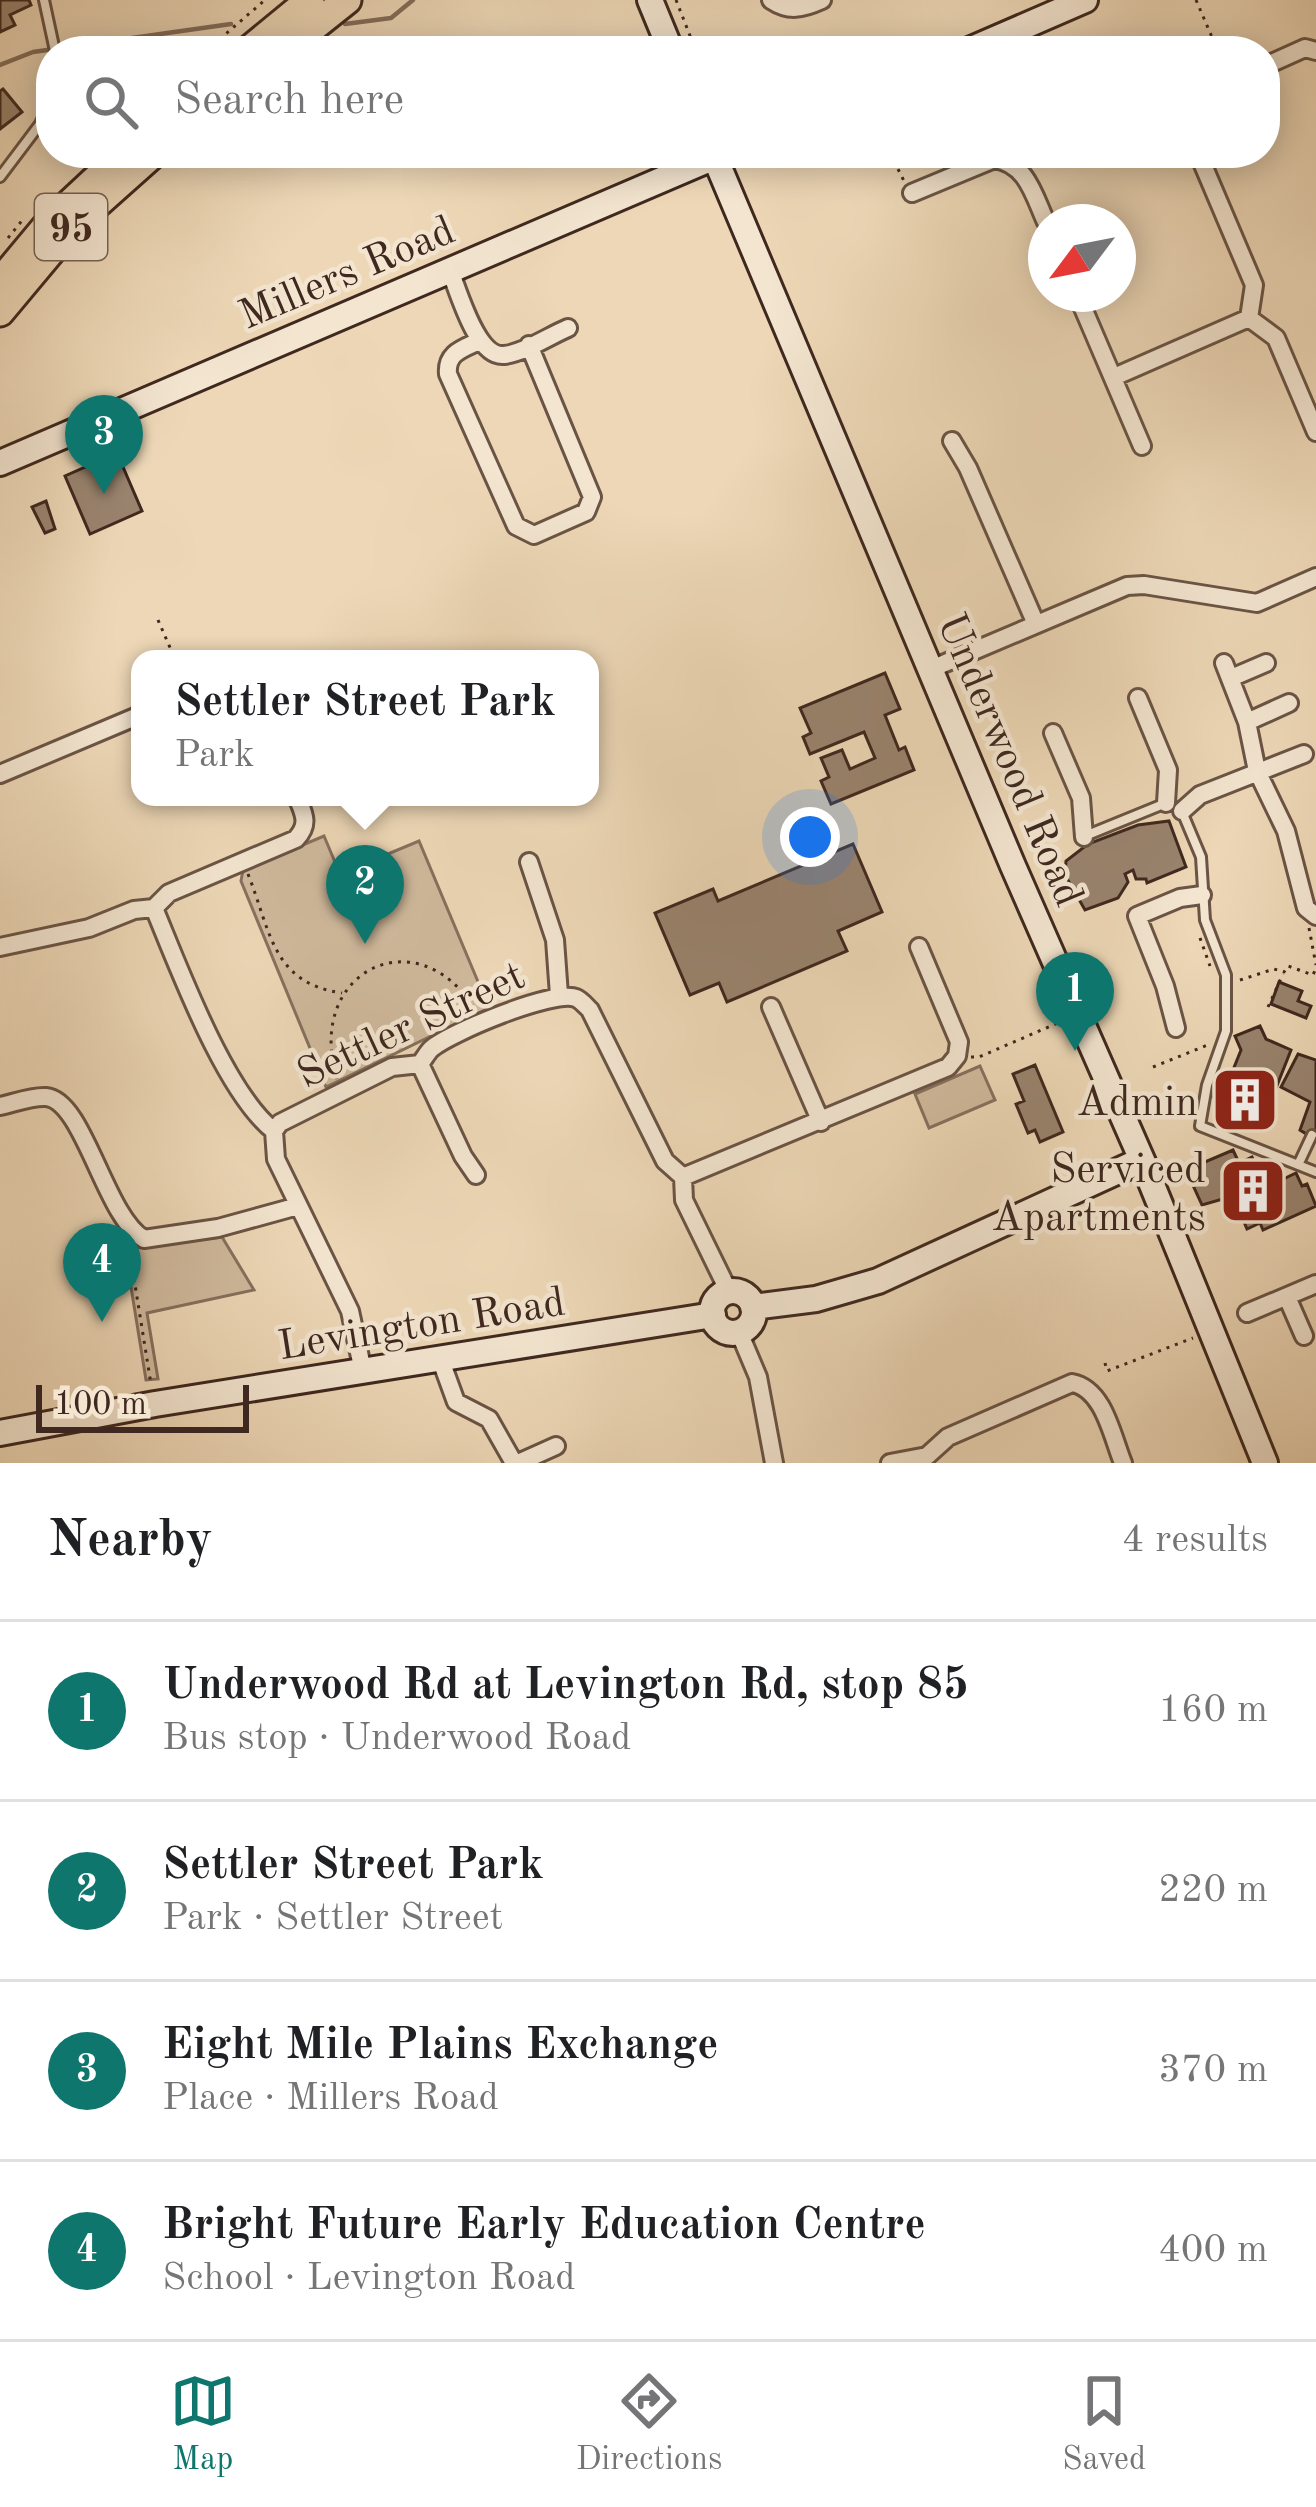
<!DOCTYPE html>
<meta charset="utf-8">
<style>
body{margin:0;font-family:"Old Standard TT",serif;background:#f6f6f6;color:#202124}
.compass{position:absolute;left:1028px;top:204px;width:108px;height:108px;border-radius:50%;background:#fff;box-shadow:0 6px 30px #0003;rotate:238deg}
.scale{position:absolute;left:36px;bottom:30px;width:213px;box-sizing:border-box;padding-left:12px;border:6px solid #3f281f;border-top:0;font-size:33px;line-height:42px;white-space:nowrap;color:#3f281f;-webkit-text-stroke:9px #f3e5d0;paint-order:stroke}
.you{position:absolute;left:810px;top:837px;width:42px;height:42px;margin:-30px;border:9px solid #fff;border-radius:50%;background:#1a73e8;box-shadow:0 0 0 18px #1a73e833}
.badge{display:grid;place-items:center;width:78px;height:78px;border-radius:50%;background:#0f766e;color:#fff;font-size:39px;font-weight:700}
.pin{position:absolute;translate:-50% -99px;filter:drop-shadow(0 3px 6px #0008)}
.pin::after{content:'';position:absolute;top:63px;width:42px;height:36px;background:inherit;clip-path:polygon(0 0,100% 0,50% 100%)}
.popup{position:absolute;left:131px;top:650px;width:468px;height:156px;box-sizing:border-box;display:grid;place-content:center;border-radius:24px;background:#fff;filter:drop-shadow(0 3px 9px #0005);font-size:39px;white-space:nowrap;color:#757577}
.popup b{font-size:45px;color:#202124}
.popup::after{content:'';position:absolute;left:50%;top:100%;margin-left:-24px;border:24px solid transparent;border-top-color:#fff}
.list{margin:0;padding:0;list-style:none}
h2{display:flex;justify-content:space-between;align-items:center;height:156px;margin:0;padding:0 48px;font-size:51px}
h2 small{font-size:39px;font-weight:400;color:#757577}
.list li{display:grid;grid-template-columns:78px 1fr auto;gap:36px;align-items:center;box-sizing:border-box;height:180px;padding:0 48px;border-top:3px solid #e0e0e0}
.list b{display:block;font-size:45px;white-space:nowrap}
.list p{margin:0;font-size:39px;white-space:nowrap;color:#757577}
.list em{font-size:39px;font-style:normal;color:#757577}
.icon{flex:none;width:66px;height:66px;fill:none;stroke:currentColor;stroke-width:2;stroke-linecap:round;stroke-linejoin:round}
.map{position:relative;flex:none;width:1316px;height:1463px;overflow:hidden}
.search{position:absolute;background:#fff;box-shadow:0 6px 30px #0003;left:36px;right:36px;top:36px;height:132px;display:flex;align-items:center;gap:30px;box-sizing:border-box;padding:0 42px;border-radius:48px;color:#757577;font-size:45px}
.sheet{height:876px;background:#fff}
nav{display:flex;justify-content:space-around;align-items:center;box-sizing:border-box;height:168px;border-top:3px solid #e0e0e0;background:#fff;font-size:33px;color:#757577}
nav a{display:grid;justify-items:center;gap:6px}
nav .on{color:#0f766e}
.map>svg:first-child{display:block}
</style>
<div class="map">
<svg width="1316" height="1463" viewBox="0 0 1316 1463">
<rect width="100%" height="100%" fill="#edd7b6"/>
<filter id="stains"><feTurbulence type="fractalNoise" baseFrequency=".00167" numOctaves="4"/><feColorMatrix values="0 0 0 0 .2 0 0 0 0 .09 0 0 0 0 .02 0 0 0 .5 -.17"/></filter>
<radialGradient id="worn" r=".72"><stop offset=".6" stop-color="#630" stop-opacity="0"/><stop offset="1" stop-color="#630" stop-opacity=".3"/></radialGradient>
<path fill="#cfb99c" stroke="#87705e" stroke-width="3" d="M324,836L340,874L419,841L489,1008L326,1087L241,881L243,870Z
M980,1066L995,1100L929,1128L915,1094Z
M222,1237L254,1290L147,1313L158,1379L146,1380L127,1262L121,1250Z"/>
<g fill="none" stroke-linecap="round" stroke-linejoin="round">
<path stroke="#846e5b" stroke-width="4.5" d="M345,24L391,18L413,0
M0,65L33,52L231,24"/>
</g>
<path fill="#99836e" stroke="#3f281f" stroke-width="3" d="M0,0H29L31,5L10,15L15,25L0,32Z
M3,89L22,112L0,129V91Z
M117,453L142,511L90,534L65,476Z
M46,501L55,529L45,533L32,507Z
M885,673L900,709L885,715L899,750L905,747L914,770L831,804L821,781L829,777L821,758L842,750L850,769L875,758L864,732L810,754L803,737L811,733L800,708Z
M1169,821L1186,867L1147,883L1146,879H1136L1133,870L1125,874L1128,882L1118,898L1085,910L1065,875L1066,861L1088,844L1138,825Z
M853,844L882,912L838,931L847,951L727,1002L719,983L690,995L655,913L713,889L718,901Z
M1279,982L1302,991L1298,1001L1311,1006L1306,1018L1271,1004Z
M1260,1026L1266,1039L1291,1050L1276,1088L1245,1075L1242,1080L1231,1075L1241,1050L1235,1036Z
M1298,1054L1316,1060V1140L1300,1130L1310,1102L1281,1087Z
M1035,1065L1063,1132L1040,1142L1035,1130L1028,1133L1016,1104L1024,1101L1013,1074Z
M1245,1075L1276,1088L1258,1130L1224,1115L1228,1103L1211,1096L1218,1079L1239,1088Z
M1233,1150L1239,1163L1252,1157L1257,1169L1264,1165L1273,1184L1296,1173L1302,1186L1307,1184L1316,1206L1263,1230L1260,1223L1247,1229L1233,1196L1202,1205L1186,1170Z"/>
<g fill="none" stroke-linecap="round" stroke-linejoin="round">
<g stroke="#6a5445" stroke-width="14">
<path id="lane" d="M44,0L55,51
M0,177L40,124L51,100
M1183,814L1201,857L1205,920L1226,975V1031L1207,1085L1200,1126L1316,1172
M1085,836L1166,803
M1298,1165L1312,1135"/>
</g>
<g stroke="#6a5445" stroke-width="22">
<path id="street" d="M771,0C789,12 802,9 822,0
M1265,66L1305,48L1316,51
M1198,153L1254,285L1249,318L1276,338L1316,432
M912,193L994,159C1027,163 1034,196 1046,222
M449,268C458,289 476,358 504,355C524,353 549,336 568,328
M1077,294L1142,446
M479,341C462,349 446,353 448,374L516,526L534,535L586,512L592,497L529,345
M1114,377L1249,318
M952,441L968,468L1036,624
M1224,663L1247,722L1257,771L1286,831L1306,908L1316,916
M931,669L1127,586L1144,585L1257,603L1316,577
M1231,678L1266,663
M1138,698L1168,770L1166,803
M1247,722L1289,703
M1053,733L1081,798L1084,837
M0,774L140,715
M1182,811L1200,795L1304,754
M529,862L555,940L559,995
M154,908L169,893L296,839C310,824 304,814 297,797
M0,947L89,928L134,910L154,908C179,968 225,1093 274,1131
M771,1007L821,1122
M1176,1028L1165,986L1137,916L1180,898L1202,895
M420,1064L463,1156L476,1175
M0,1106C14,1103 32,1096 46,1097C84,1100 105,1217 144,1239L218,1228L298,1206
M683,1177L948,1067L957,1056L959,1042L919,947
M1287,1297L1304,1336
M1247,1313L1316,1284
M739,1332L758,1377L774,1463
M440,1358L456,1402L489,1419L514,1463
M363,1371L350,1311L276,1159L274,1131L280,1123L392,1067L420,1064C424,1059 427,1053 431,1049C449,1033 554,989 576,998C581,1000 586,1006 590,1010L665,1161L683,1177L684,1200L729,1292
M518,1463L556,1446
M890,1463L927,1456L948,1437L1072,1383C1104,1389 1112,1436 1123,1463"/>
</g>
<g stroke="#3f281f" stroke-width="30">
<path id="secondary" d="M650,0L671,51
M967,51L1085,0
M713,153L1013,866L1142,1160L1265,1463
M0,463L724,153
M712 1312a21 21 0 1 1 42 0a21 21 0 1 1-42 0Z
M753,1307L816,1299L878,1281L1142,1160
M0,1433L155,1404L713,1315"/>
</g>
<g stroke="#3f281f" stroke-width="33">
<path id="primary" d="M248,51L310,0
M283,51L347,0
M0,282L50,222L124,153
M0,312L71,227L154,153"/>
</g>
<path stroke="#3f281f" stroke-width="3" stroke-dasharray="3 6" stroke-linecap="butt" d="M676,0L696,51
M1196,0L1218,51
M206,51L265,0
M890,153L904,181
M8,238L24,218
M158,620L175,659
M248,874C271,932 272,983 342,993
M1309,928L1316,965
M1200,938L1210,966
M1240,980L1274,969L1284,972L1288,966L1313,975L1316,968
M1268,1007L1283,974
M971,1057H979L1060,1022
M1153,1067L1210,1044
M1224,1069L1241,1082
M337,1079C304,971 417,917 474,1008
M125,1244L131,1260L151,1384
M1105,1363L1107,1371L1193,1338"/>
<use href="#lane" stroke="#f3e5d0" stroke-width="8"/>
<use href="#street" stroke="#f3e5d0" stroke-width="16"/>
<use href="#secondary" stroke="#f3e5d0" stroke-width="24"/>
<use href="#primary" stroke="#edd7b6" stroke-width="27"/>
</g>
<defs>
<g id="building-square" transform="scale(3.45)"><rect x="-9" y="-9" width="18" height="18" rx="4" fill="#8f2418" stroke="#f3e5d0"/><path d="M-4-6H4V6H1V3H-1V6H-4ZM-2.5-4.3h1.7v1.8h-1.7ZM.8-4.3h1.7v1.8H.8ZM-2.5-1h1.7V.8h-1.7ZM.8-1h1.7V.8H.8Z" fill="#fff"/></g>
</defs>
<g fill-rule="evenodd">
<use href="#building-square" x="1245" y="1100"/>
<use href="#building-square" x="1253" y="1191"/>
</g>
<g text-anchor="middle" stroke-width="9" stroke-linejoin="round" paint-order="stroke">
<rect fill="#f3e5d0" stroke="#756154" stroke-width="3" x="35" y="194" width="72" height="66" rx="9"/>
<g font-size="39" font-weight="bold" fill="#3f281f">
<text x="71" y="241">95</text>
</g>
<g font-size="42" fill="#3f281f" stroke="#f3e5d0">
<text transform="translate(346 271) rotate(-23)" y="15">Millers Road</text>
<text transform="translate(1012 759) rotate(67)" y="15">Underwood Road</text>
<text transform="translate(410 1023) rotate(-25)" y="15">Settler Street</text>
<text transform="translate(421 1322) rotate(-9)" y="15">Levington Road</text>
</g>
<g font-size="42" fill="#3f281f" stroke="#f3e5d0" text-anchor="end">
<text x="1198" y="1115">Admin</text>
<text x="1206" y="1182">Serviced<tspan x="1206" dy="48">Apartments</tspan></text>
</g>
</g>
<rect width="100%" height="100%" filter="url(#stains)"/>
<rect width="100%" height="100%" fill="url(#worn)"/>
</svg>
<svg class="compass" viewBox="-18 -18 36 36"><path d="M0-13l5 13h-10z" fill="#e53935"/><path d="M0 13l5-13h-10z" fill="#757577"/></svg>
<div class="scale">100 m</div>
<div class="you"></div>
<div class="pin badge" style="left:1075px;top:1051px">1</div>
<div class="pin badge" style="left:365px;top:944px">2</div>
<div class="popup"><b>Settler Street Park</b>Park</div>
<div class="pin badge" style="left:104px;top:494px">3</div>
<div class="pin badge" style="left:102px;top:1322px">4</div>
<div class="search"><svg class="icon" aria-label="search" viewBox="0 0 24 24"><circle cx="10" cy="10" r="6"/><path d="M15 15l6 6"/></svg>Search here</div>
</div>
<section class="sheet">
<h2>Nearby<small>4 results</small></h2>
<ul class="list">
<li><span class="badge">1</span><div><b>Underwood Rd at Levington Rd, stop 85</b><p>Bus stop · Underwood Road</p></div><em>160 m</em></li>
<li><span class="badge">2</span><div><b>Settler Street Park</b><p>Park · Settler Street</p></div><em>220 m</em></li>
<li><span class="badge">3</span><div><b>Eight Mile Plains Exchange</b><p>Place · Millers Road</p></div><em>370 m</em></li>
<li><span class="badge">4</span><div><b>Bright Future Early Education Centre</b><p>School · Levington Road</p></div><em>400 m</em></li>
</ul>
</section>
<nav>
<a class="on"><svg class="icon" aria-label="map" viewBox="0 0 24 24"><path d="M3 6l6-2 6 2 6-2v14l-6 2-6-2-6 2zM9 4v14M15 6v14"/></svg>Map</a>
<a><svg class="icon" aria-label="directions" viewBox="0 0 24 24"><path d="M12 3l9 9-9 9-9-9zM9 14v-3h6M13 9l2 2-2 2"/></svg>Directions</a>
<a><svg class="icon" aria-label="saved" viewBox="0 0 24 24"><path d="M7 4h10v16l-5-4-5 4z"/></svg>Saved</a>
</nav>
